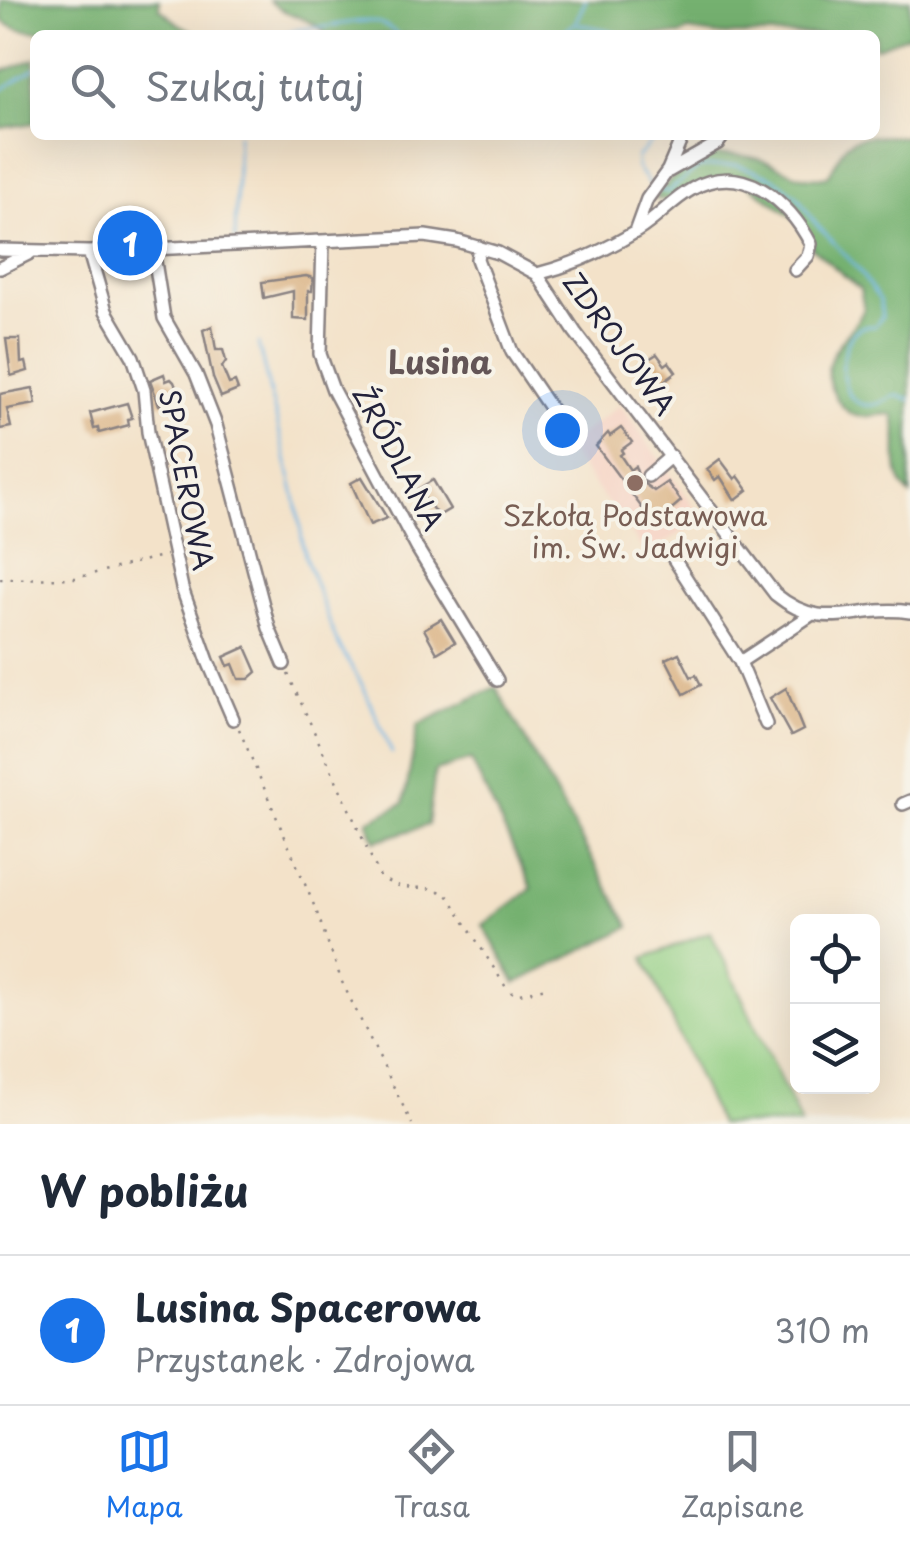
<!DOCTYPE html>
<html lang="pl">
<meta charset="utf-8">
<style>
body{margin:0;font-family:"Playpen Sans",sans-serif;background:#f2f2f3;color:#1f2937}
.controls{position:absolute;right:30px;bottom:30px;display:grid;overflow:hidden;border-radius:15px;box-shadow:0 10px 40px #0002}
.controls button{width:90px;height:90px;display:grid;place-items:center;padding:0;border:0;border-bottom:2px solid #e0e1e3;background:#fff;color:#1f2937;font:50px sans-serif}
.you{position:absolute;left:562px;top:430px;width:35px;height:35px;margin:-25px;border:8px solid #fff;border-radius:50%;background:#1a73e8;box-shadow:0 0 0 15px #1a73e833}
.badge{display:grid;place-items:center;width:65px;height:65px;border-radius:50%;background:#1a73e8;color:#fff;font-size:32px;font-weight:700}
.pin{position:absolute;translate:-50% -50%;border:5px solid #fff;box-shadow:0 2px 10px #0006}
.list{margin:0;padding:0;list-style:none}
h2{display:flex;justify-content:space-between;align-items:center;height:130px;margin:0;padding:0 40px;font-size:42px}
h2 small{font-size:32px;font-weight:400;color:#747a83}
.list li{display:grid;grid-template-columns:65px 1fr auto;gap:30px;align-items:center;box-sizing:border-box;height:150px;padding:0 40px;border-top:2px solid #e0e1e3}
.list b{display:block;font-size:38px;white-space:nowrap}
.list p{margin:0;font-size:32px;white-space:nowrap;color:#747a83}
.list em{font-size:32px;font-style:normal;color:#747a83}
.icon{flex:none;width:55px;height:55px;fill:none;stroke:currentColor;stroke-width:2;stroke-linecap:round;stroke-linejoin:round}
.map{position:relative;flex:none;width:910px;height:1124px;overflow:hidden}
.search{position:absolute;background:#fff;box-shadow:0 10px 40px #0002;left:30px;right:30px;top:30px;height:110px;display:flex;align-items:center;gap:25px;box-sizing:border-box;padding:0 35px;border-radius:15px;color:#747a83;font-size:38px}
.sheet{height:280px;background:#fff}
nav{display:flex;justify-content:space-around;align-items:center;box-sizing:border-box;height:140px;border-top:2px solid #e0e1e3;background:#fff;font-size:28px;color:#747a83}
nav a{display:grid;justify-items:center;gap:5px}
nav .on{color:#1a73e8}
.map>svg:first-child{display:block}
</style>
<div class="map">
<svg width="910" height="1124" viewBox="0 0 910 1124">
<rect width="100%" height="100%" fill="#f7f3e8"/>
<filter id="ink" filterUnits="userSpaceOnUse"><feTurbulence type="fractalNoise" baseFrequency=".01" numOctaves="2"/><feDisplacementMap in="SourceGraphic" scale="20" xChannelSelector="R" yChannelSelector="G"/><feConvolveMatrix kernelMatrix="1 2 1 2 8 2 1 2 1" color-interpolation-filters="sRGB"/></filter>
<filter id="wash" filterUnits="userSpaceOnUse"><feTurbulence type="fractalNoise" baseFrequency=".0048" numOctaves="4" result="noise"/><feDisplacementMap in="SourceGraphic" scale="40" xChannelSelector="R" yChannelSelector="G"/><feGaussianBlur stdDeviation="2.25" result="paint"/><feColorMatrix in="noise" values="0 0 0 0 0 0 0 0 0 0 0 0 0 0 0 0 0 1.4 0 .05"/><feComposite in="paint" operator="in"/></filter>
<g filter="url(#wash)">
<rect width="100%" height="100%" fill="#f3e2c9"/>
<path fill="#f6d2c3" d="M620,405L704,520L646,553L565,447Z"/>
<path fill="#91ce82" stroke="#5a785e" stroke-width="2.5" d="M710,932L724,959L801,1124H719L644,958Z"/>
<path fill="#74b170" stroke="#4b6a56" stroke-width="2.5" d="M1,0H159L160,9L179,24L200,35H60C40,28 19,36 2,20Z
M269,0H910V35L875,48V35H715L688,31L681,35H326C314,17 284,17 269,0Z
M35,59V123L0,128V72Z
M870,136L910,137V495C887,472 903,441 893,415C880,412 867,420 854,415C844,411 838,402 833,392C815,356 851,337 864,309L860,289L812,248L796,219L739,178L668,200L655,199C680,161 713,147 759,159C784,166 800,183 828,176C844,154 837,140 870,136Z
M496,687L630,927L516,983L483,925L532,888L471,760L435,771L428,825L375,841L368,821L404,803L418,725Z"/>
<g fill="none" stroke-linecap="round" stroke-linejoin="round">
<path stroke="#6fb6e6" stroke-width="2.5" d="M575,23C591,28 606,27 620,35
M135,35L141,31L157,35
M282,35C298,27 313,29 330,26C355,22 378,14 398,35
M560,35L575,23L586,0
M0,91L35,68
M650,185L637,168V157L659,135
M657,189L668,192L699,167L737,165L772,177L797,196L815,223L853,263L880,300L882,317L875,326C872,326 863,326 860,328C832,341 835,436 895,395L910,399
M235,239L238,135
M258,343L295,496L305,556L336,640L364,688L392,753"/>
</g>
<g id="blocks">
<path fill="#dbb588" d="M306,276L313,278L312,291H308V320L293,319V291L264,298L262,282Z
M212,326L216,350H223L226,361L222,367L229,384L235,382L238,390L221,397L213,378L203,330Z
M6,339H20L21,363L26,362L28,371L11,376Z
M657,354L665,365L669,362L676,372L657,386L636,367Z
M164,374L166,381L171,379L174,382L180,397L159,405L150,380Z
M33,388L36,404L7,409L11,427L0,429V394Z
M127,403L132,418L128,419L129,425L99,433L98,428L94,429L90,413Z
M621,428L632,442L621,450L623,453L620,455L630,470L635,466L640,481L654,491L667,482L681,501L654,524L596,446L608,433L610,436Z
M720,459L735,479L738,476L748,490L735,500L720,476L715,480L707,469Z
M362,477L387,518L370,525L351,483Z
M433,480L450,509L438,516L418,489Z
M441,619L455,642L437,653L424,629Z
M246,647L257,672L249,679H239L233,664L228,666L224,657Z
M679,653L691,677L696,675L701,685L684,694L666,659Z
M786,688L803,730L791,736L770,698Z"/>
</g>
</g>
<g filter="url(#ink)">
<use href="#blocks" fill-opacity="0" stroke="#8a8282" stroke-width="2.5"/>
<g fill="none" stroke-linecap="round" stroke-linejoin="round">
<g stroke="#8a8282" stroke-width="16">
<path id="minor" d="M669,171L718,143L724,135
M635,232L647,199L668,170L683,135
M323,241L320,354L333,390L417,548L497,680
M479,247L477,259L512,352L567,433
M153,249L164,318L196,374L216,425L269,628L284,664
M0,250L89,252L425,236L457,241L498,253L537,274L575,332L775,594C825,635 855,604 910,612
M89,252L106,311L133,357L144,390L148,432L182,588L208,661L233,719
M0,268L30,253
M537,274C573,265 604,251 637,231C657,219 672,200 692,189C742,160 789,201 811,244L808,256L795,270
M648,476L671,456
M670,553L740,662
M766,724L740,662L811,615
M903,804L910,801"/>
</g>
<path stroke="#8a8282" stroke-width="2.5" stroke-dasharray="2.5 8" stroke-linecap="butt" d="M0,579L76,578L166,555
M288,674L380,877C408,897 427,879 449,897L507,989L515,995L546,988
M239,729L316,910L342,982L412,1124"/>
<use href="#minor" stroke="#fff" stroke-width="11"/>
</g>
</g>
<circle fill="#8d6e63" stroke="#f7f3e8" stroke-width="4" cx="635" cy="483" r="10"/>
<g text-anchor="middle" stroke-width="8" stroke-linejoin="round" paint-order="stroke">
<g font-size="28" fill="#22223b" stroke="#f7f3e8">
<text transform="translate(619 344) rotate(54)" y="10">ZDROJOWA</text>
<text transform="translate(398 458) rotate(62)" y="10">ŹRÓDLANA</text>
<text transform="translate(186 480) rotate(79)" y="10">SPACEROWA</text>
</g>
<g font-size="28" fill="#785e54" stroke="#f7f3e8">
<text x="635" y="526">Szkoła Podstawowa<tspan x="635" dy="32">im. Św. Jadwigi</tspan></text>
</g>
<g font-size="32" font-weight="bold" fill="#635556" stroke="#f7f3e8">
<text x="440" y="374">Lusina</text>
</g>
</g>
</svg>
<div class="controls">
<button><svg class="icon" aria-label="locate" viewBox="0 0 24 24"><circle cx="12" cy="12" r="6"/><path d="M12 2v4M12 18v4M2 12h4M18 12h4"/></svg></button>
<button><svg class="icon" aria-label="layers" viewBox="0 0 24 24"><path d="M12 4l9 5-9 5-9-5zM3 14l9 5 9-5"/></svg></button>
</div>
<div class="you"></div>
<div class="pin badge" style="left:130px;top:243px">1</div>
<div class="search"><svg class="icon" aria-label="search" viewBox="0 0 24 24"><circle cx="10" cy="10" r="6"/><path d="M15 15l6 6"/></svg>Szukaj tutaj</div>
</div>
<section class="sheet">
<h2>W pobliżu<small></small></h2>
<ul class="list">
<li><span class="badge">1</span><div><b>Lusina Spacerowa</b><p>Przystanek · Zdrojowa</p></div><em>310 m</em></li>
</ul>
</section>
<nav>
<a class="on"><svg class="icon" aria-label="map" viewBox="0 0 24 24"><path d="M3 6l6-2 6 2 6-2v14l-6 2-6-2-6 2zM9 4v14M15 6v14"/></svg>Mapa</a>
<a><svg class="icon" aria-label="directions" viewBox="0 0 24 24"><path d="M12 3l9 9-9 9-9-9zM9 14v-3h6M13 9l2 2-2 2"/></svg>Trasa</a>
<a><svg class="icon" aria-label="saved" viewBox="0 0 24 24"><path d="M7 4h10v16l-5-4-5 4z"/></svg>Zapisane</a>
</nav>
